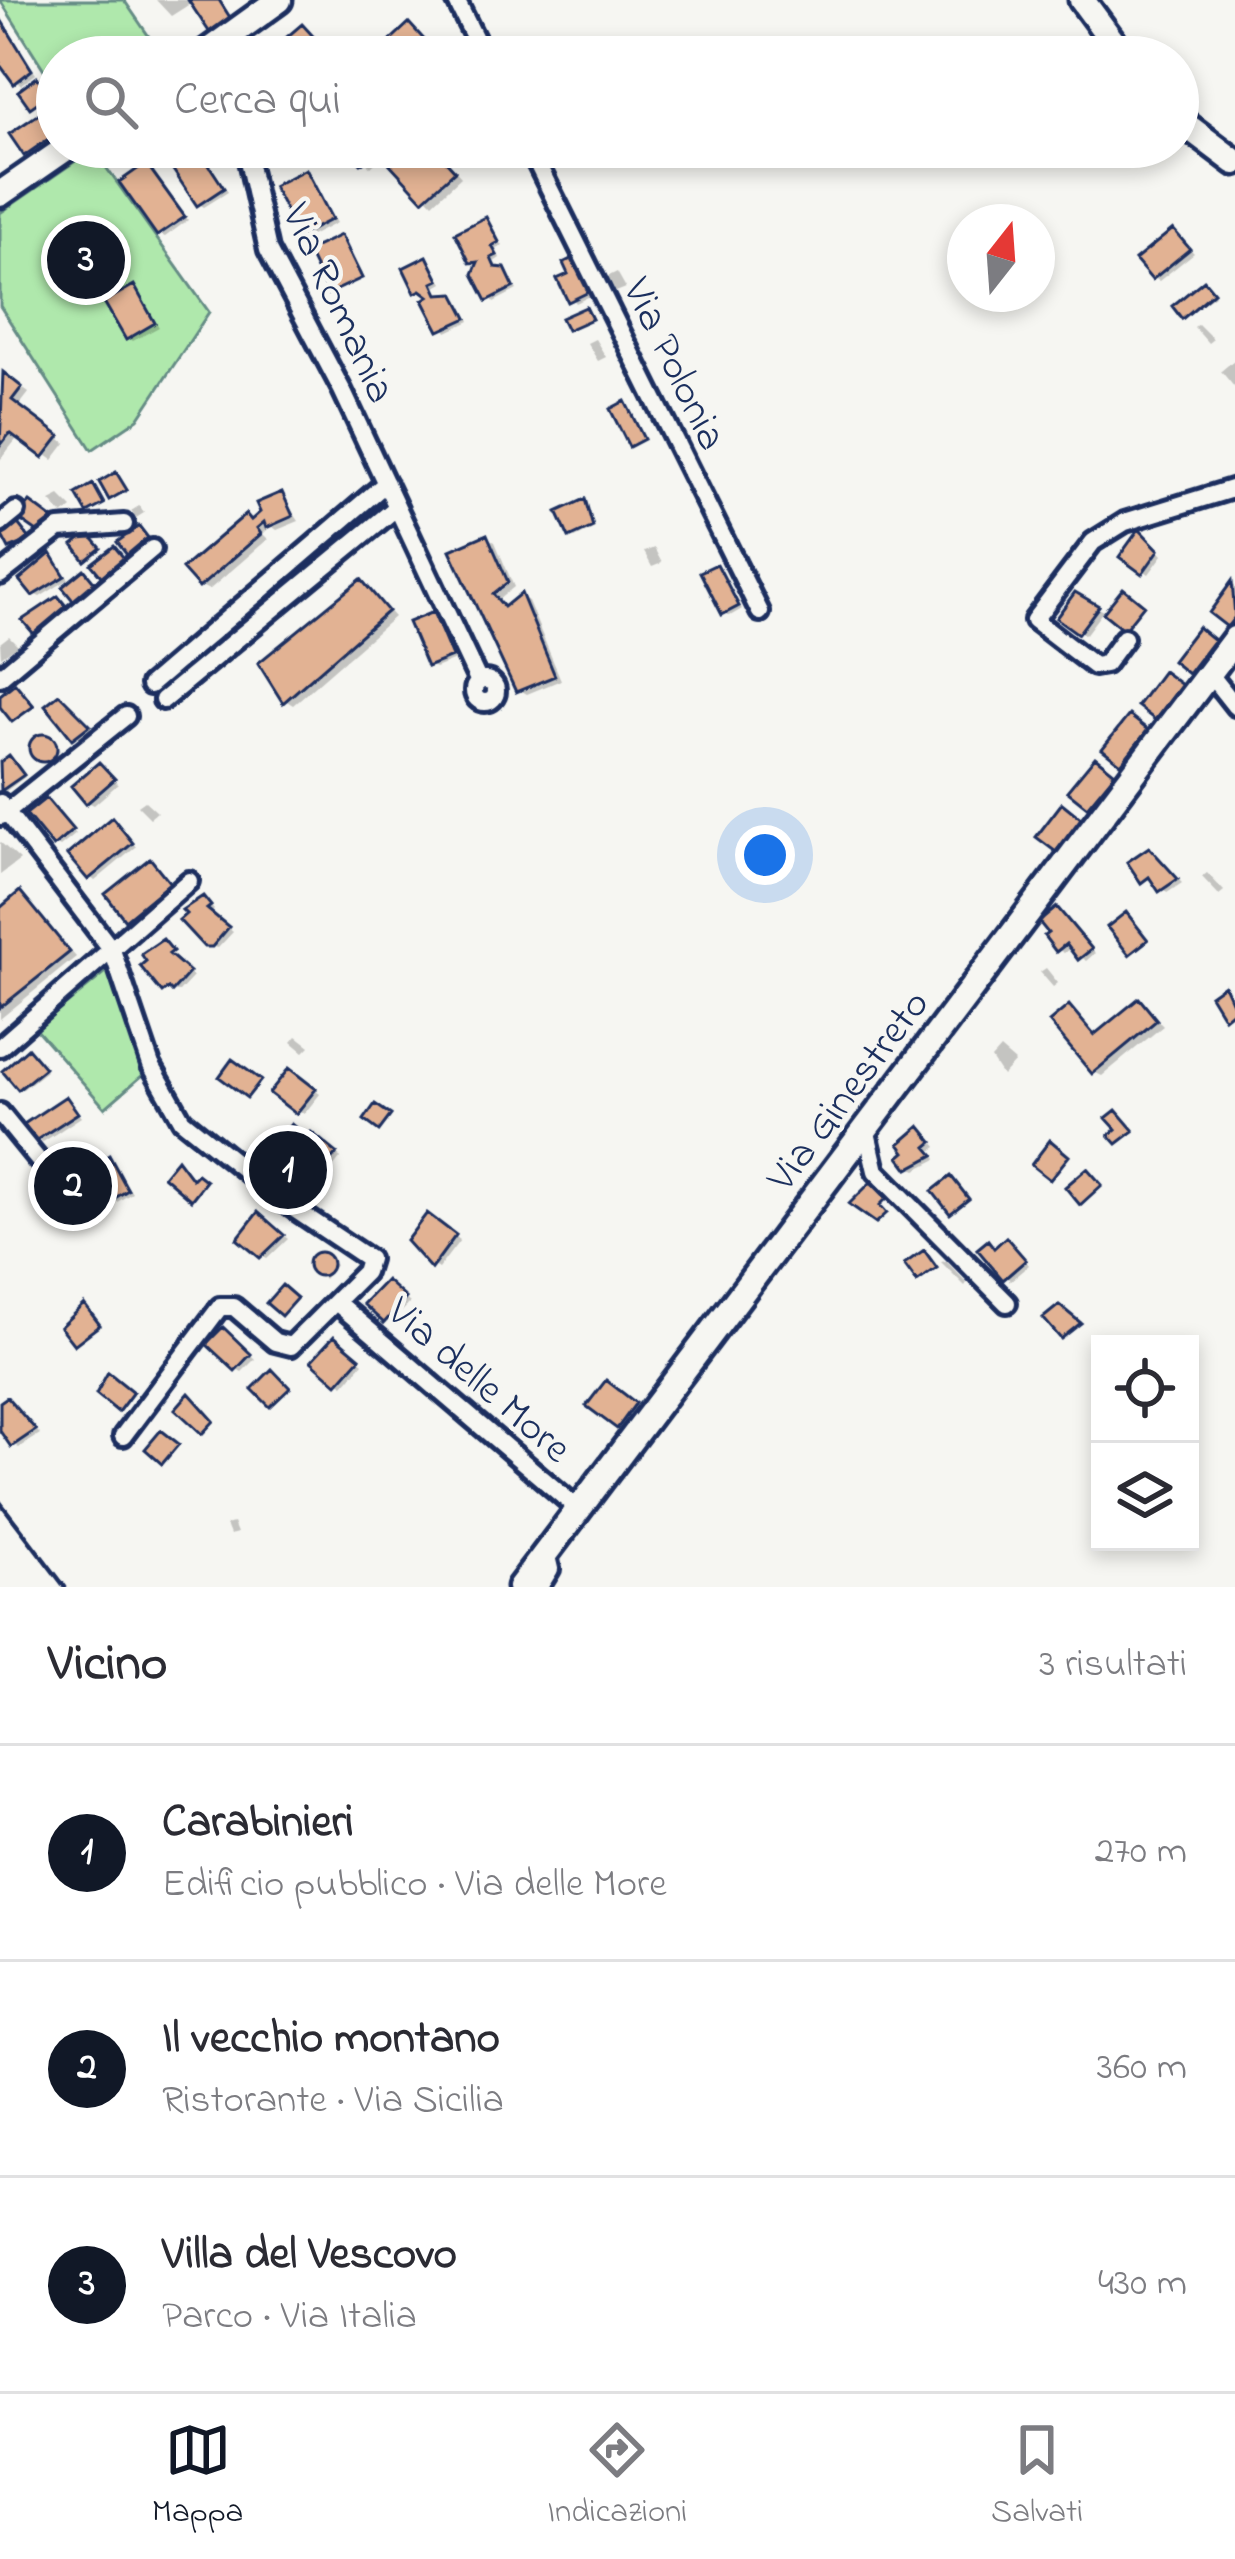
<!DOCTYPE html>
<html lang="it">
<meta charset="utf-8">
<style>
body{margin:0;font-family:"Indie Flower",sans-serif;background:#f7f7f7;color:#2b2b33}
.controls{position:absolute;right:36px;bottom:36px;display:grid;overflow:hidden;border-radius:0px;box-shadow:0 6px 18px #0003}
.controls button{width:108px;height:108px;display:grid;place-items:center;padding:0;border:0;border-bottom:3px solid #e1e1e2;background:#fff;color:#2b2b33;font:60px sans-serif}
.compass{position:absolute;left:947px;top:204px;width:108px;height:108px;border-radius:50%;background:#fff;box-shadow:0 6px 18px #0003;rotate:17deg}
.you{position:absolute;left:765px;top:855px;width:42px;height:42px;margin:-30px;border:9px solid #fff;border-radius:50%;background:#1a73e8;box-shadow:0 0 0 18px #1a73e833}
.badge{display:grid;place-items:center;width:78px;height:78px;border-radius:50%;background:#111827;color:#fff;font-size:39px;font-weight:700}
.pin{position:absolute;translate:-50% -50%;border:6px solid #fff;box-shadow:0 3px 12px #0006}
.list{margin:0;padding:0;list-style:none}
h2{display:flex;justify-content:space-between;align-items:center;height:156px;margin:0;padding:0 48px;font-size:51px}
h2 small{font-size:39px;font-weight:400;color:#7c7c81}
.list li{display:grid;grid-template-columns:78px 1fr auto;gap:36px;align-items:center;box-sizing:border-box;height:216px;padding:0 48px;border-top:3px solid #e1e1e2}
.list b{display:block;font-size:45px;white-space:nowrap}
.list p{margin:0;font-size:39px;white-space:nowrap;color:#7c7c81}
.list em{font-size:39px;font-style:normal;color:#7c7c81}
.icon{flex:none;width:66px;height:66px;fill:none;stroke:currentColor;stroke-width:2;stroke-linecap:round;stroke-linejoin:round}
.map{position:relative;flex:none;width:1235px;height:1587px;overflow:hidden}
.search{position:absolute;background:#fff;box-shadow:0 6px 18px #0003;left:36px;right:36px;top:36px;height:132px;display:flex;align-items:center;gap:30px;box-sizing:border-box;padding:0 42px;border-radius:66px;color:#7c7c81;font-size:45px}
.sheet{height:804px;background:#fff}
nav{display:flex;justify-content:space-around;align-items:center;box-sizing:border-box;height:168px;border-top:3px solid #e1e1e2;background:#fff;font-size:33px;color:#7c7c81}
nav a{display:grid;justify-items:center;gap:6px}
nav .on{color:#111827}
.map>svg:first-child{display:block}
</style>
<div class="map">
<svg width="1235" height="1587" viewBox="0 0 1235 1587">
<rect width="100%" height="100%" fill="#f6f6f2"/>
<filter id="ink" filterUnits="userSpaceOnUse"><feTurbulence type="fractalNoise" baseFrequency=".00833" numOctaves="2"/><feDisplacementMap in="SourceGraphic" scale="24" xChannelSelector="R" yChannelSelector="G"/><feConvolveMatrix kernelMatrix="1 2 1 2 8 2 1 2 1" color-interpolation-filters="sRGB"/></filter>
<g filter="url(#ink)">
<path fill="#afe8ac" stroke="#658c85" stroke-width="3" d="M0,0H124L163,57H57V90Z
M93,149L209,312L138,419L92,450L0,306V213Z
M106,972L113,974L143,1075L105,1108L36,1029Z"/>
<path fill="#0003" d="M156,0H220L235,22L218,34L193,2L171,16Z
M0,21L36,74L21,85L0,60Z
M51,109L57,113V142L34,158L26,153Z
M174,147H199L228,192L204,207L199,204Z
M349,147H434L461,177L433,203L385,154L371,167Z
M468,147H509L489,166Z
M146,166L188,220L165,237L159,234Z
M306,172L336,223L307,238L302,234Z
M486,221L503,246L496,249L500,258L494,262L517,290L494,302L472,261Z
M1174,232L1194,253L1159,281L1154,278Z
M341,238L362,274L329,291Z
M427,259L443,283L436,287L441,297L459,299L470,321L447,332L426,292L417,291Z
M617,272L626,288L616,292L607,277Z
M561,281L600,291L576,303Z
M1207,285L1215,295L1184,316Z
M134,288L159,327L133,341L128,338Z
M1198,324L1213,339L1208,343L1194,327Z
M595,339L606,357L598,361L587,343Z
M1234,360L1235,361V388L1221,371Z
M4,375L29,393L19,406L66,443L53,460L19,436L0,460Z
M60,496L72,508L63,515L50,501Z
M282,496L299,521L277,530L271,526L263,534L268,539L209,590L201,586Z
M585,502L595,528L575,538L572,536Z
M139,506L144,513L136,518L131,511Z
M1145,536L1163,555L1149,574L1123,556Z
M487,537L495,542L514,587L499,599L507,608L521,597L528,601L561,680L527,694L518,689L454,551Z
M654,548L662,563L652,567L644,552Z
M51,556L69,579L40,597L34,594Z
M717,567L742,609L730,616L724,612Z
M362,582L394,617L293,705L285,700Z
M1233,585L1235,586L1234,627L1213,612Z
M1076,596L1103,611L1085,635L1061,617Z
M433,615L455,660L435,668L429,665Z
M1198,631L1218,645L1195,674L1176,661Z
M9,636L18,645L1,657L0,643Z
M1169,678L1185,690L1162,721L1141,705Z
M66,700L93,729L80,740L50,702Z
M1135,722L1151,735L1128,765L1122,761Z
M42,736L60,750L46,764L30,746Z
M9,759L25,777L6,791L0,785V765Z
M1101,764L1118,778L1094,808L1089,805Z
M100,765L118,784L94,805L88,802Z
M46,801L76,834L60,847L55,844Z
M145,801L157,812L150,818L138,806Z
M1068,810L1086,824L1063,853L1040,836Z
M118,824L136,847L95,881L90,877Z
M0,842L20,860L0,875Z
M1149,850L1182,883L1167,893L1155,880H1144Z
M150,861L174,887L133,920L127,917Z
M1207,873L1224,891L1219,895L1202,877Z
M20,895L76,957L0,1019V912Z
M208,903L214,910L210,914L233,932L218,948L206,945L184,920Z
M1058,911L1095,953L1086,961L1072,947L1064,953L1059,950L1043,922Z
M163,943L193,977L179,992L164,991Z
M1046,968L1058,983L1053,987L1040,972Z
M1139,1001L1163,1026L1102,1076L1094,1072L1070,1009L1097,1036Z
M297,1036L310,1046L304,1052L292,1042Z
M1000,1049L1015,1062L1002,1076L991,1059Z
M31,1054L46,1071L23,1089L20,1088Z
M295,1075L320,1094L304,1114L274,1092Z
M66,1099L81,1117L43,1142L37,1139Z
M292,1128L303,1136L275,1171L264,1163Z
M926,1133L937,1147L931,1151L937,1159L916,1170L910,1167Z
M317,1139L341,1158L314,1191L286,1170Z
M109,1158L132,1193L117,1202L110,1197L75,1221L69,1218Z
M264,1219L288,1239L267,1259L262,1256Z
M433,1220L460,1240L438,1269L418,1256Z
M988,1244L996,1250L1012,1244L1029,1265L1010,1281Z
M318,1255L335,1265L324,1279L310,1264Z
M946,1261L967,1283L965,1286L941,1262Z
M392,1287L410,1303L391,1323L385,1320Z
M229,1334L255,1359L242,1372L237,1369Z
M340,1343L363,1363L344,1385L339,1382Z
M612,1387L640,1408L624,1430L618,1426Z
M8,1400L40,1434L18,1448L0,1426V1405Z
M233,1523L237,1533L230,1535L226,1525Z"/>
<path fill="#e2b293" stroke="#1b2f5e" stroke-width="3" d="M188,0H219L231,19L210,33Z
M0,18L32,70L14,84L0,65Z
M409,23L440,57H388L381,49Z
M302,24L332,57H294L281,42Z
M37,77L50,94L30,108L18,91Z
M51,106L57,133L24,156L9,134Z
M168,147H197L224,188L197,206L161,152Z
M345,147H433L455,171L423,200L377,150L361,164Z
M146,163L185,217L157,236L119,182Z
M306,169L332,219L299,236L273,186Z
M486,217L499,242L492,246L497,255L491,258L495,267L505,268L514,287L487,301L473,274L478,262L470,263L455,233Z
M1173,229L1190,249L1152,280L1135,260Z
M341,235L362,278L328,294L307,251Z
M427,256L439,280L433,283L438,294L454,293L467,318L439,331L423,300L429,296L421,290L415,293L403,268Z
M577,256L597,288L568,302L557,279L568,274L563,263Z
M1204,280L1214,292L1182,319L1172,306Z
M134,285L155,323L126,340L104,302Z
M586,307L592,319L567,330L561,318Z
M3,372L22,387L12,400L60,436L43,458L10,433L0,446Z
M625,401L644,439L629,447L610,409Z
M116,472L127,490L109,500L99,482Z
M93,484L104,504L87,513L76,494Z
M282,492L293,516L266,528L264,522L257,528L261,534L199,588L182,569L246,514L251,520L260,512L256,503Z
M585,499L593,527L569,538L557,512Z
M30,502L53,519L40,534L17,518Z
M15,520L31,540L9,549L0,532Z
M139,526L152,543L130,559L117,542Z
M1139,529L1159,550L1142,574L1119,557Z
M88,533L101,548L85,561L73,545Z
M487,534L508,582L493,594L504,607L521,593L555,676L516,692L450,550Z
M114,546L128,563L105,581L91,564Z
M51,553L65,576L32,596L19,580Z
M717,564L739,606L722,615L700,572Z
M84,569L97,585L75,603L62,587Z
M361,579L388,611L283,703L258,663Z
M1232,581L1235,617L1227,627L1209,613Z
M1123,588L1144,605L1124,630L1103,613Z
M1075,592L1099,606L1078,634L1056,618Z
M58,596L71,612L38,639L22,620Z
M433,612L452,657L427,667L408,622Z
M1198,627L1214,640L1188,674L1172,661Z
M1163,671L1182,685L1155,720L1137,706Z
M15,683L34,706L12,722L0,707V695Z
M59,694L90,725L72,739L45,705Z
M1129,715L1148,730L1121,764L1102,749Z
M29 748a14 14 0 1 1 28 0a14 14 0 1 1-28 0Z
M9,755L24,775L1,791L0,762Z
M1095,757L1115,773L1087,807L1067,791Z
M99,762L115,779L86,804L71,786Z
M46,798L73,830L53,847L26,814Z
M1062,803L1082,819L1056,852L1036,837Z
M112,817L133,843L88,880L67,855Z
M1149,847L1178,879L1159,892L1149,877L1141,883L1127,862Z
M150,858L170,883L125,920L105,894Z
M20,891L70,952L0,1008V908Z
M203,896L211,906L207,909L229,927L212,947H204L179,920L186,914L182,910Z
M1057,907L1092,949L1078,960L1066,944L1056,952L1044,936L1048,933L1039,922Z
M1126,912L1148,940L1129,955L1107,927Z
M163,939L173,951L169,954L190,972L172,992L168,988L162,993L140,966L146,961L141,954Z
M1224,985L1235,1009L1224,1018L1210,995Z
M1139,998L1157,1020L1092,1074L1049,1022L1069,1005L1094,1035Z
M28,1048L45,1068L18,1090L2,1071Z
M232,1059L261,1080L247,1098L219,1077Z
M289,1068L316,1089L296,1114L269,1093Z
M66,1096L78,1113L35,1141L24,1124Z
M375,1104L391,1115L379,1131L364,1120Z
M1116,1110L1134,1131L1117,1144L1109,1135L1116,1129L1106,1118Z
M291,1124L302,1133L270,1172L260,1164Z
M920,1126L933,1142L927,1147L934,1155L908,1169L899,1157L905,1152L899,1144Z
M311,1132L337,1153L307,1190L281,1170Z
M1050,1140L1069,1156L1050,1180L1031,1165Z
M109,1155L128,1190L110,1201L106,1194L67,1220L49,1203L60,1185Z
M177,1159L192,1179L197,1174L206,1181L191,1200L163,1176Z
M1087,1168L1102,1185L1080,1205L1065,1187Z
M951,1176L969,1199L950,1214L932,1191Z
M872,1181L888,1197L880,1205L887,1213L876,1223L849,1204Z
M258,1212L284,1235L260,1258L237,1239Z
M427,1213L456,1235L431,1269L406,1241Z
M1006,1237L1026,1260L1003,1280L977,1249L988,1240L994,1248Z
M924,1250L937,1268L917,1282L904,1264Z
M308 1264a12 12 0 1 1 24 0a12 12 0 1 1-24 0Z
M386,1280L406,1298L384,1323L363,1304Z
M282,1285L297,1298L281,1316L266,1303Z
M84,1304L100,1325L74,1345L60,1327Z
M1059,1305L1081,1323L1061,1339L1043,1318Z
M223,1327L251,1354L235,1371L206,1344Z
M334,1336L360,1358L337,1384L311,1361Z
M272,1369L290,1388L270,1407L252,1389Z
M108,1372L133,1392L118,1412L96,1394Z
M606,1380L636,1403L617,1429L586,1406Z
M189,1393L214,1421L202,1434L175,1409Z
M7,1397L36,1430L11,1447L0,1431V1402Z
M161,1430L179,1444L162,1464L145,1449Z"/>
<g fill="none" stroke-linecap="round" stroke-linejoin="round">
<g stroke="#1b2f5e" stroke-width="26">
<path id="street" d="M456,0L484,57
M245,147L268,250L342,390L479,682
M529,147L760,612
M0,524L16,511
M0,575L59,529L124,524
M1124,638L1105,664L1094,666L1034,620L1093,542L1125,522L1235,488
M1209,673L1235,706
M0,677L152,549
M474 691a11 11 0 1 1 22 0a11 11 0 1 1-22 0Z
M150,685L386,483
M163,700L397,507
M0,803L112,950L151,1065L182,1120L287,1204L369,1259L365,1272L291,1346L275,1342L234,1307H220L123,1436
M1,816L126,716
M0,1047L189,881
M0,1113L39,1161
M866,1128L876,1171L1007,1303
M336,1302L578,1509
M539,1587L550,1569L546,1552"/>
</g>
<g stroke="#1b2f5e" stroke-width="33">
<path id="secondary" d="M1082,0L1124,57
M200,57L279,0
M1178,119L1235,162
M0,194L68,147
M520,1587L1235,639"/>
</g>
<use href="#street" stroke="#f6f6f2" stroke-width="16"/>
<use href="#secondary" stroke="#f6f6f2" stroke-width="24"/>
<path stroke="#1b2f5e" stroke-width="4.5" d="M0,1502L65,1587"/>
</g>
</g>
<g text-anchor="middle" stroke-width="9" stroke-linejoin="round" paint-order="stroke">
<g font-size="42" fill="#1b2f5e" stroke="#f6f6f2">
<text transform="translate(341 302) rotate(65)" y="15">Via Romania</text>
<text transform="translate(677 363) rotate(64)" y="15">Via Polonia</text>
<text transform="translate(846 1089) rotate(-53)" y="15">Via Ginestreto</text>
<text transform="translate(481 1378) rotate(41)" y="15">Via delle More</text>
</g>
</g>
</svg>
<div class="controls">
<button><svg class="icon" aria-label="locate" viewBox="0 0 24 24"><circle cx="12" cy="12" r="6"/><path d="M12 2v4M12 18v4M2 12h4M18 12h4"/></svg></button>
<button><svg class="icon" aria-label="layers" viewBox="0 0 24 24"><path d="M12 4l9 5-9 5-9-5zM3 14l9 5 9-5"/></svg></button>
</div>
<svg class="compass" viewBox="-18 -18 36 36"><path d="M0-13l5 13h-10z" fill="#e53935"/><path d="M0 13l5-13h-10z" fill="#7c7c81"/></svg>
<div class="you"></div>
<div class="pin badge" style="left:288px;top:1170px">1</div>
<div class="pin badge" style="left:73px;top:1186px">2</div>
<div class="pin badge" style="left:86px;top:260px">3</div>
<div class="search"><svg class="icon" aria-label="search" viewBox="0 0 24 24"><circle cx="10" cy="10" r="6"/><path d="M15 15l6 6"/></svg>Cerca qui</div>
</div>
<section class="sheet">
<h2>Vicino<small>3 risultati</small></h2>
<ul class="list">
<li><span class="badge">1</span><div><b>Carabinieri</b><p>Edificio pubblico · Via delle More</p></div><em>270 m</em></li>
<li><span class="badge">2</span><div><b>Il vecchio montano</b><p>Ristorante · Via Sicilia</p></div><em>360 m</em></li>
<li><span class="badge">3</span><div><b>Villa del Vescovo</b><p>Parco · Via Italia</p></div><em>430 m</em></li>
</ul>
</section>
<nav>
<a class="on"><svg class="icon" aria-label="map" viewBox="0 0 24 24"><path d="M3 6l6-2 6 2 6-2v14l-6 2-6-2-6 2zM9 4v14M15 6v14"/></svg>Mappa</a>
<a><svg class="icon" aria-label="directions" viewBox="0 0 24 24"><path d="M12 3l9 9-9 9-9-9zM9 14v-3h6M13 9l2 2-2 2"/></svg>Indicazioni</a>
<a><svg class="icon" aria-label="saved" viewBox="0 0 24 24"><path d="M7 4h10v16l-5-4-5 4z"/></svg>Salvati</a>
</nav>
